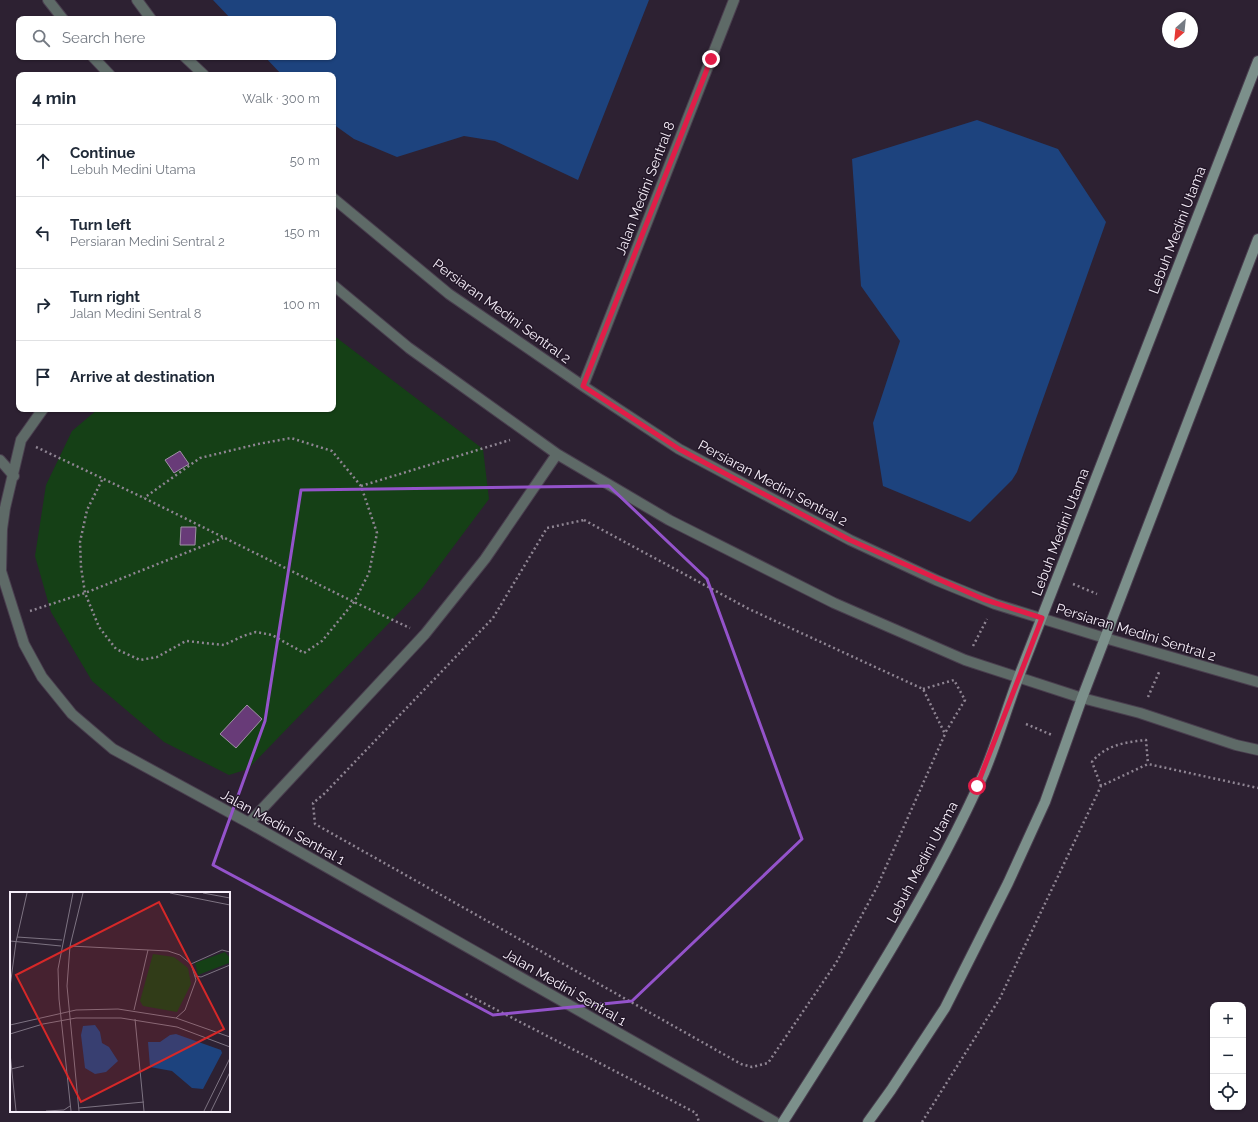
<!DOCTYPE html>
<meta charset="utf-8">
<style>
body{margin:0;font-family:Raleway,sans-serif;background:#f2f2f3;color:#1f2937}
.controls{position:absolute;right:12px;bottom:12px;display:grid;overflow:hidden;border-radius:8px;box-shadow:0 1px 3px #0004}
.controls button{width:36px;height:36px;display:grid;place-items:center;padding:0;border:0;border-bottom:1px solid #e0e1e3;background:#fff;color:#1f2937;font:20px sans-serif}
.compass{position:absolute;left:1162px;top:12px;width:36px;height:36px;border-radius:50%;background:#fff;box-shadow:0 1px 3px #0004;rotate:207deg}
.stop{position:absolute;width:12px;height:12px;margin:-9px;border:3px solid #e11d48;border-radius:50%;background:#fff}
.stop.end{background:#e11d48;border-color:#fff;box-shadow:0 1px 4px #0008}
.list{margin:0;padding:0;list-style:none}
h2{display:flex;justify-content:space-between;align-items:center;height:52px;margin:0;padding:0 16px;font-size:17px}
h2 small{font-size:13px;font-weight:400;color:#747a83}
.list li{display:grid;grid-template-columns:26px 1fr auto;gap:12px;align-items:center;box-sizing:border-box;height:72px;padding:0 16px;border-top:1px solid #e0e1e3}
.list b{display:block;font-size:15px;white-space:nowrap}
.list p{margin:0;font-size:13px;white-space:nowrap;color:#747a83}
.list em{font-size:13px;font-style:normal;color:#747a83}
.icon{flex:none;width:22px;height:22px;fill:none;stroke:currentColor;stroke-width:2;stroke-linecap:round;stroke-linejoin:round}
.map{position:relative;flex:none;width:1258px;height:1122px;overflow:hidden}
.search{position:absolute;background:#fff;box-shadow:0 1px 3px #0004;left:16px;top:16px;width:320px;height:44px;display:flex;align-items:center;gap:10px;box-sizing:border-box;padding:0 14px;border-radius:8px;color:#747a83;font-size:15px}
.panel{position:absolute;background:#fff;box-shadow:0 1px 3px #0004;left:16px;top:72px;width:320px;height:340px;border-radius:8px}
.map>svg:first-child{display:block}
</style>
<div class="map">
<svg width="1258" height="1122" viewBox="0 0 1258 1122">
<rect width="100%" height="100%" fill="#2d2132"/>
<path fill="#154016" d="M333,335L483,449L489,499L421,590L248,769L229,775L164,742L92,681L51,612L35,556L46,485L72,431L98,409H333Z"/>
<path fill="#1d437e" d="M213,0H649L578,180L495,141L464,136L397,157L354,139L333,124V75H282L265,57H333V19H231Z
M977,120L1058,149L1106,222L1017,472L1012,480L970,522L883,486L873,423L900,341L861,286L852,159Z"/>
<path fill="#683b78" stroke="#a091a6" d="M180,451L189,464L174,473L165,460Z
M181,527H196L195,545H180Z
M247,705L262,719L236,748L220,734Z"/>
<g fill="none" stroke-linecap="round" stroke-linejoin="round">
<g stroke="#493e4e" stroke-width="12">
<path id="minor" d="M48,0L63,19
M137,0L151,19
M93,57L110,75
M185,57L204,75
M333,198L449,294L583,386L679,449L850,540L936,580L995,604L1105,638L1258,682
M333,285L409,348L557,454L669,520L834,603L965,660L1082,698L1140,713L1236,745L1258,750
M583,386L734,0
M43,409L21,440L5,508L2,529L1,571L24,644L42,677L72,714L113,749L249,823L775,1122
M0,460L14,476
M249,823L425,634L485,559L557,454"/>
</g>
<g stroke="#493e4e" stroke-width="12">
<path id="secondary" d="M783,1122C855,1009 929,896 984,773C997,742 1007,708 1019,676L1258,61
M868,1122L891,1090L945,1008L1008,883L1045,802L1082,698L1258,239"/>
</g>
<path stroke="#8f8593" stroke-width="2.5" stroke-dasharray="2 3" stroke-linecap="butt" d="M36,447L144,498L354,602L410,628
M102,480L87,510L80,542L81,567L85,593L99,627L116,649L140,660L157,657L186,641L224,645L243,636L256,632L272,635L304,653L322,641L354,602L369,573L377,533L361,486L332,451L291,438L258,444L200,458L144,498
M361,486L510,440
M584,520L749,609L923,689L945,734L877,887L836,963L768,1063L752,1067L741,1064L315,824L313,803L324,794L493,618L547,528Z
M1073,584L1097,594
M30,611L85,593L223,538
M973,646L987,619
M923,689L954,680L965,700L945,733
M1148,697L1160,670
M1026,724L1052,735
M1101,786L1092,762C1105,745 1126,742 1146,740L1148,764
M466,994L696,1113L699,1122
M922,1122L1000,998L1101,786L1148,764L1258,788"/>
<use href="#minor" stroke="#5e6a67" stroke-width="10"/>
<use href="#secondary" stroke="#7c908b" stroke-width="10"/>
</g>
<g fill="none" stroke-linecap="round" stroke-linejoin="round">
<path stroke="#e11d48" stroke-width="5" d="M711,59L583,386L679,449L850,540L983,599L1042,618L977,786"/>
</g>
<path fill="none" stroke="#9453cb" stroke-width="3" stroke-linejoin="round" d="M609,486L707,579L802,839L632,1001L493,1015L213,865L265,721L301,490Z"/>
<g text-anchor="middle" stroke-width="3" stroke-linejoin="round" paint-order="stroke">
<g font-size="14" fill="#f6eef9" stroke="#231728">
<text transform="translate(645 188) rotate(-69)" y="5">Jalan Medini Sentral 8</text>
<text transform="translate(1177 230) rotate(-69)" y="5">Lebuh Medini Utama</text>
<text transform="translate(502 311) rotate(36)" y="5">Persiaran Medini Sentral 2</text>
<text transform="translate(773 483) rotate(28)" y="5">Persiaran Medini Sentral 2</text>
<text transform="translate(1060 532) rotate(-69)" y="5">Lebuh Medini Utama</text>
<text transform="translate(1136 632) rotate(17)" y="5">Persiaran Medini Sentral 2</text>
<text transform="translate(283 827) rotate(29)" y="5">Jalan Medini Sentral 1</text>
<text transform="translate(922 862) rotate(-62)" y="5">Lebuh Medini Utama</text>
<text transform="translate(565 987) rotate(30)" y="5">Jalan Medini Sentral 1</text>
</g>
</g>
<g transform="translate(10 892)">
<rect width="220" height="220" fill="#2d2132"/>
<path d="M215,60L220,66L219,71L188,83L185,71ZM143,62L164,65L178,76L181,92L167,120L133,114L130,109Z" fill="#154016"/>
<path d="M85,133L90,140L92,151L99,155L108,169L96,180L85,182L75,176L71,143L73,134ZM166,142L211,158L212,161L193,197L182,196L162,179L140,175L138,150H150L160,143Z" fill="#1d437e"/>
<path fill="none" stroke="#7d7382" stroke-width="1" d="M160,1L220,13M193,1L220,6M7,45L52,48M0,49L51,54M60,54L158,59L170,63L181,72L186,88L175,118L166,126M181,72L212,58L220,60M185,84L191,85L220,73M0,95L6,50L17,1M124,118L138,58M125,127L134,219M0,133L66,118L108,117L166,126L220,145M0,142L33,132L66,126H111L167,135L220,155M0,161L6,219M1,177L14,174M69,216L134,210M36,219L54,218L60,214M61,219L49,107L48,77L63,1M69,219L57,94L60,54L73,1M194,219L220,166M201,219L220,180"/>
<path fill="#d62828" fill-opacity="0.15" stroke="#d62828" stroke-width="2" d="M149,10L214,137L71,210L6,83Z"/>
<rect width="220" height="220" fill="none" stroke="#f6eef9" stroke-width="2"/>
</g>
</svg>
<div class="controls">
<button>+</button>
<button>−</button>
<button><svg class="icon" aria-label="locate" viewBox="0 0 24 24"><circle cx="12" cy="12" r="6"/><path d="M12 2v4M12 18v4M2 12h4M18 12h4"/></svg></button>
</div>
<svg class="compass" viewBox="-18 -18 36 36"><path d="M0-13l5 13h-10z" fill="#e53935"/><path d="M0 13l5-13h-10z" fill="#747a83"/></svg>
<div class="stop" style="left:977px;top:786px"></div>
<div class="stop end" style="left:711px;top:59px"></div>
<div class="search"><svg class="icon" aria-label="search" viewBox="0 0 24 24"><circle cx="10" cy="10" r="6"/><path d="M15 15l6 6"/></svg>Search here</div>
<section class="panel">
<h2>4 min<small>Walk · 300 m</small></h2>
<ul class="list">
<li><svg class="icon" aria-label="ahead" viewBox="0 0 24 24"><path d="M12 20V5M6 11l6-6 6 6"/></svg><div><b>Continue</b><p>Lebuh Medini Utama</p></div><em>50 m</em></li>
<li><svg class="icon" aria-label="left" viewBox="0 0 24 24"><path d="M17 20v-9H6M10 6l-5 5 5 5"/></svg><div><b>Turn left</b><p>Persiaran Medini Sentral 2</p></div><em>150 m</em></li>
<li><svg class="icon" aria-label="right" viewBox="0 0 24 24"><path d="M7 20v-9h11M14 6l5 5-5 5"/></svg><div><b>Turn right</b><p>Jalan Medini Sentral 8</p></div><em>100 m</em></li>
<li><svg class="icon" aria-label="arrive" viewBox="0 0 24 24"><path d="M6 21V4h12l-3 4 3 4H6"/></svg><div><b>Arrive at destination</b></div></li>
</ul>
</section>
</div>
